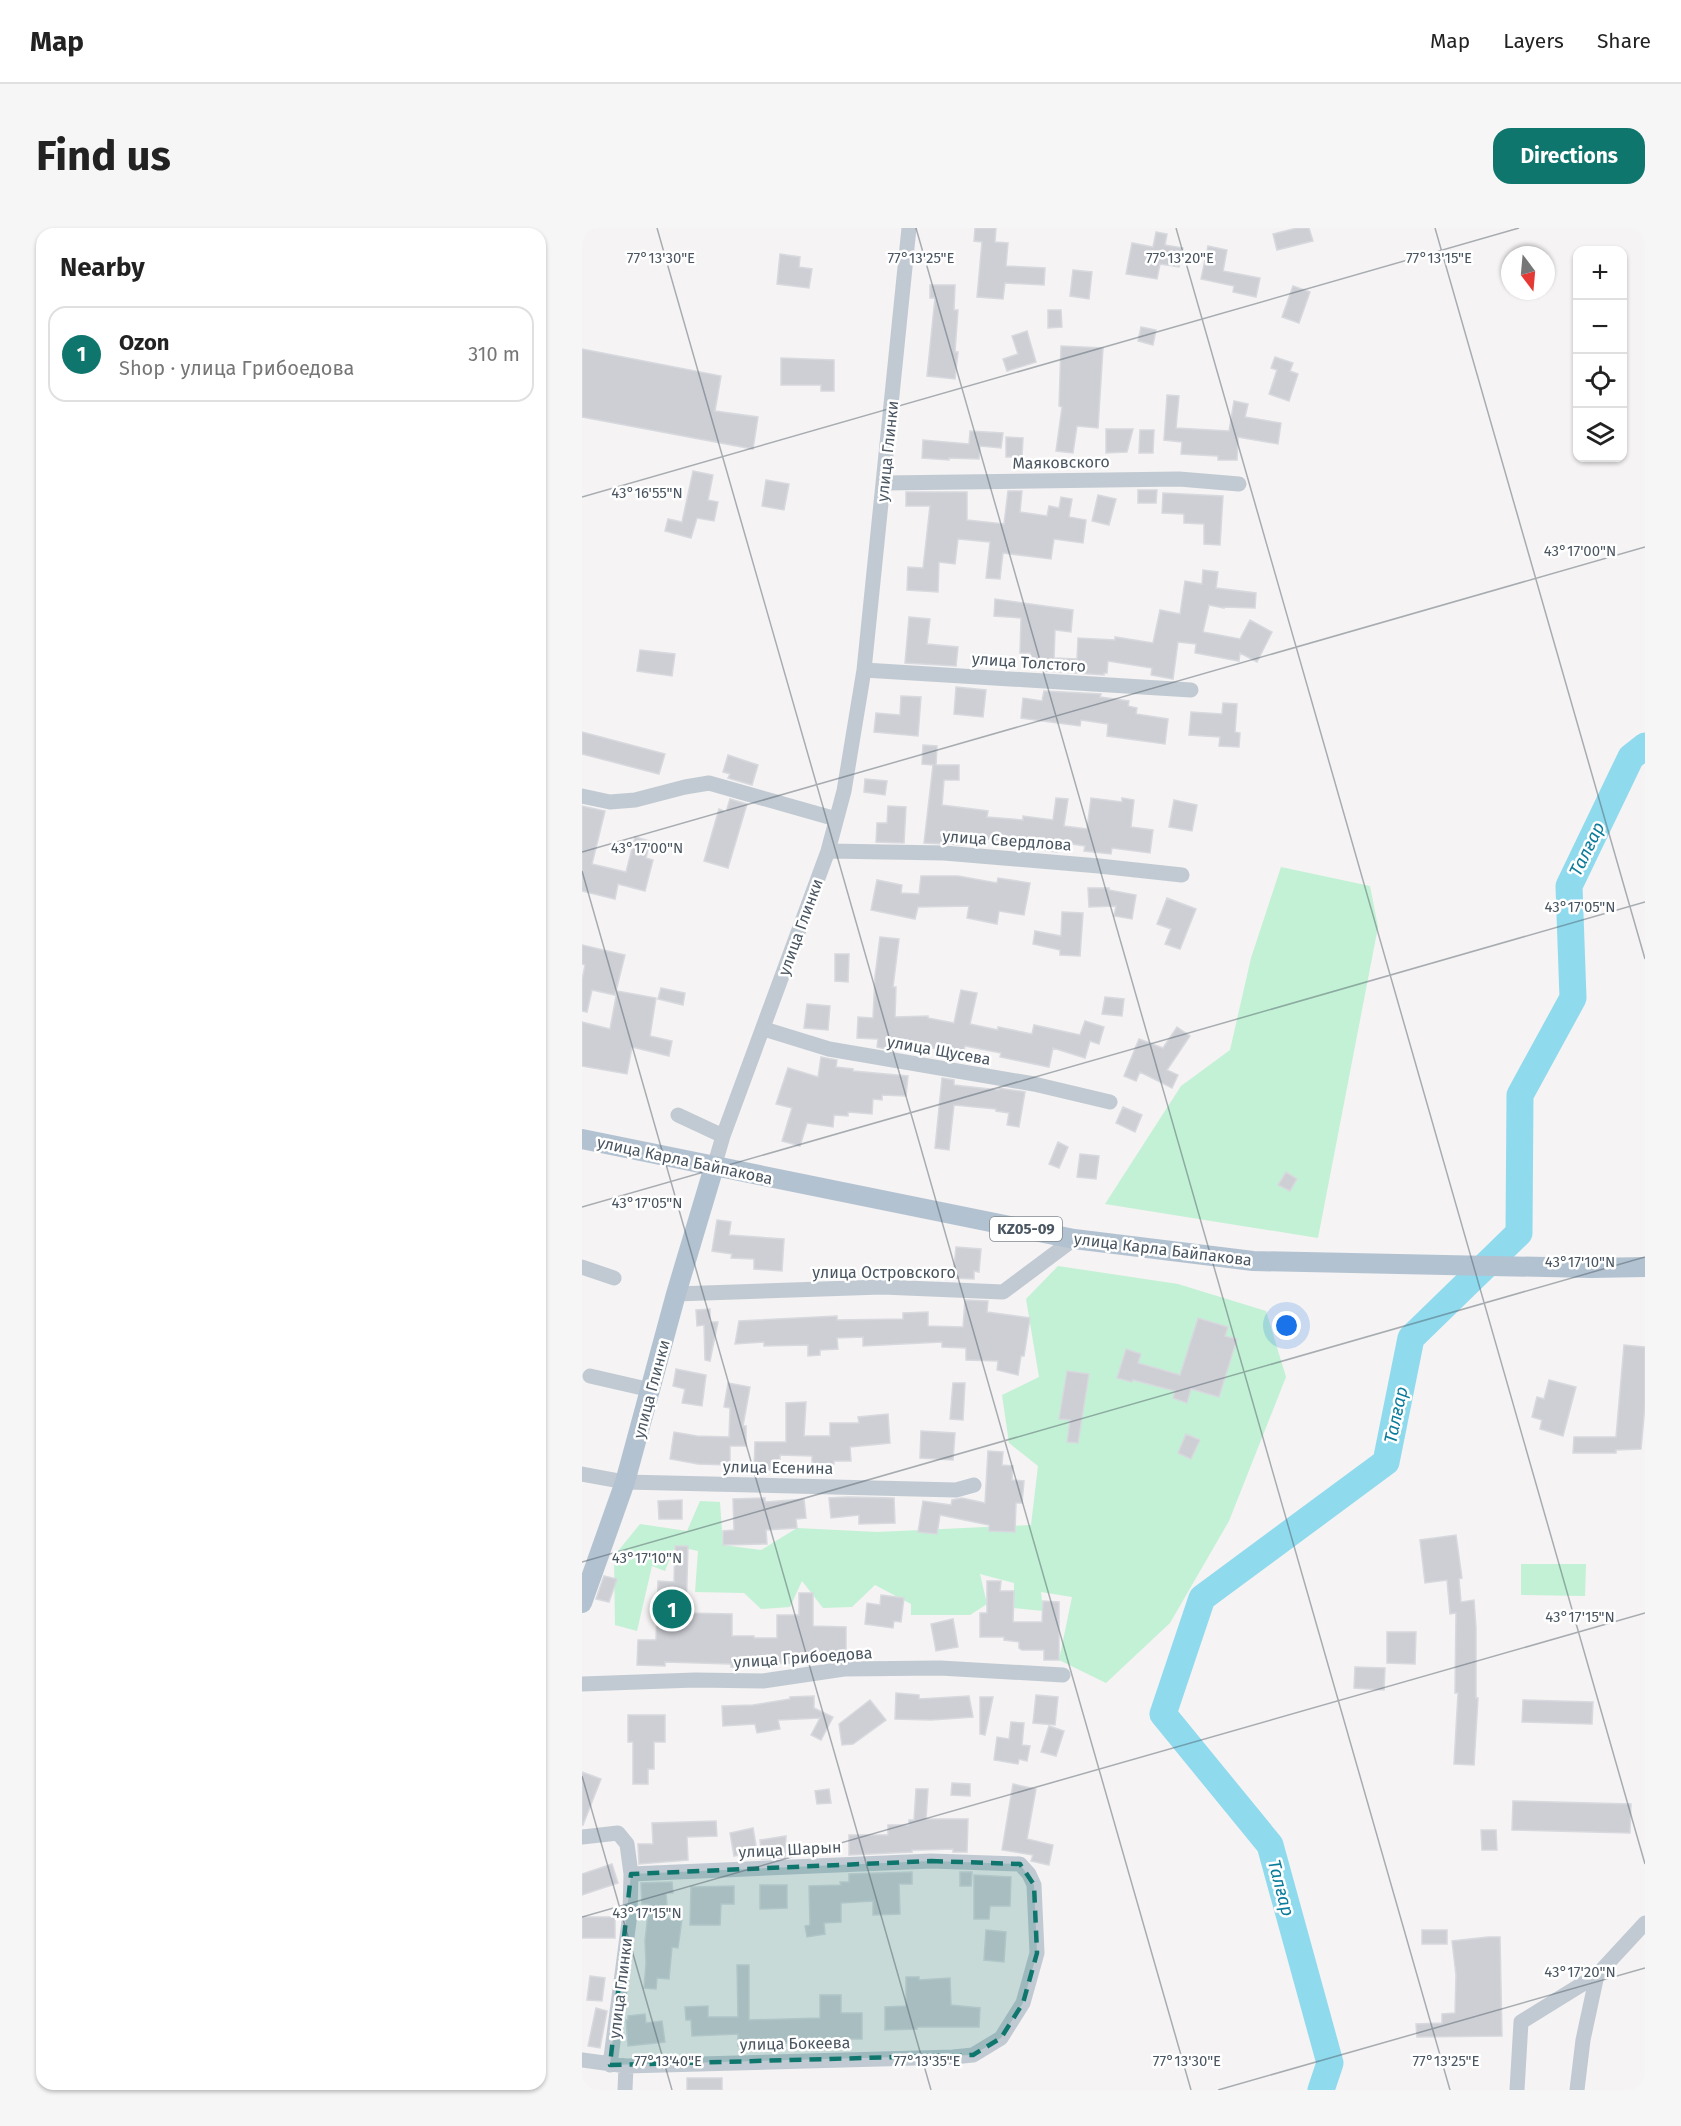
<!DOCTYPE html>
<meta charset="utf-8">
<style>
body{margin:0;font-family:"Fira Sans",sans-serif;background:#f6f6f6;color:#222}
.controls{position:absolute;right:18px;top:18px;display:grid;overflow:hidden;border-radius:12px;box-shadow:0 2px 4px #0004}
.controls button{width:54px;height:54px;display:grid;place-items:center;padding:0;border:0;border-bottom:2px solid #e0e0e0;background:#fff;color:#222;font:30px sans-serif}
.compass{position:absolute;left:919px;top:18px;width:54px;height:54px;border-radius:50%;background:#fff;box-shadow:0 2px 4px #0004;rotate:164deg}
.you{position:absolute;left:705px;top:1098px;width:21px;height:21px;margin:-15px;border:4px solid #fff;border-radius:50%;background:#1a73e8;box-shadow:0 0 0 9px #1a73e833}
.badge{display:grid;place-items:center;width:39px;height:39px;border-radius:50%;background:#0f766e;color:#fff;font-size:20px;font-weight:700}
.pin{position:absolute;translate:-50% -50%;border:3px solid #fff;box-shadow:0 2px 6px #0006}
.list{margin:0;padding:0;list-style:none}
h2{display:flex;justify-content:space-between;align-items:center;height:78px;margin:0;padding:0 24px;font-size:26px}
h2 small{font-size:20px;font-weight:400;color:#767676}
.list li{display:grid;grid-template-columns:39px 1fr auto;gap:18px;align-items:center;box-sizing:border-box;height:96px;margin:0 12px 12px;padding:0 12px;border:2px solid #e0e0e0;border-radius:18px}
.list b{display:block;font-size:22px;white-space:nowrap}
.list p{margin:0;font-size:20px;white-space:nowrap;color:#767676}
.list em{font-size:20px;font-style:normal;color:#767676}
.icon{flex:none;width:33px;height:33px;fill:none;stroke:currentColor;stroke-width:2;stroke-linecap:round;stroke-linejoin:round}
.map{position:relative;flex:none;width:1063px;height:1862px;overflow:hidden;border-radius:18px}
header{display:flex;align-items:center;gap:36px;box-sizing:border-box;height:84px;padding:0 30px;background:#fff;border-bottom:2px solid #e0e0e0}
header strong{font-size:28px}
nav{display:flex;gap:33px;margin-inline-start:auto;font-size:21px}
.intro{display:flex;align-items:center;justify-content:space-between;box-sizing:border-box;height:144px;padding:0 36px}
h1{margin:0;font-size:42px}
.button{padding:15px 27px;border-radius:18px;background:#0f766e;color:#fff;font-size:21px;font-weight:700}
main{display:flex;gap:36px;padding:0 36px}
aside{flex:1;background:#fff;border-radius:18px;box-shadow:0 2px 4px #0004}
.map>svg:first-child{display:block}
</style>
<header>
<strong>Map</strong>
<nav><a>Map</a><a>Layers</a><a>Share</a></nav>
</header>
<div class="intro"><h1>Find us</h1><a class="button">Directions</a></div>
<main>
<aside>
<h2>Nearby<small></small></h2>
<ul class="list">
<li><span class="badge">1</span><div><b>Ozon</b><p>Shop · улица Грибоедова</p></div><em>310 m</em></li>
</ul>
</aside>
<div class="map">
<svg width="1063" height="1862" viewBox="0 0 1063 1862">
<rect width="100%" height="100%" fill="#f5f3f3"/>
<path fill="#c3f1d5" d="M699,639L788,658L796,699L736,1010L523,976L599,858L648,822L669,730Z
M476,1038L596,1056L684,1083L704,1149L647,1293L588,1395L524,1455L477,1432L490,1369L459,1364L461,1383L432,1380V1355L398,1346L405,1376L388,1387H329V1376L293,1357L270,1379L241,1380L220,1353L208,1379L179,1381L162,1365L113,1364L116,1323L93,1318L83,1343L70,1338L55,1403L33,1397L32,1328L58,1296L105,1303L118,1273L138,1274L141,1317L179,1322L215,1300L295,1304L449,1297L456,1238L427,1215L420,1167L457,1149L444,1071Z
M939,1336H1004L1003,1368L939,1367Z"/>
<g fill="none" stroke-linecap="round" stroke-linejoin="round">
<path stroke="#90daee" stroke-width="27" d="M739,1862L748,1835L688,1617L581,1486L620,1370L804,1234L829,1110L937,1005L938,867L991,770L987,658L1049,529L1063,518"/>
</g>
<path fill="#cdcfd5" stroke="#d7d9de" stroke-width="1.5" d="M393,0H414L413,14L426,15L424,38L463,40L462,57L423,55L421,71L395,69L400,14L392,13Z
M715,0H727L731,13L695,22L691,6Z
M574,4L585,6L583,17L601,20L597,39L578,36L575,51L544,46L550,15L571,19Z
M626,18L645,22L641,43L678,50L674,69L651,64L652,58L619,51Z
M198,26L218,29L217,39L230,41L227,60L195,56Z
M491,42L510,44L507,71L488,68Z
M348,57H373L372,82H376L373,124H376L373,151L345,148L353,70H348Z
M711,58L728,64L717,95L700,89Z
M466,82H479L480,99L466,100Z
M559,99L574,102L571,117L556,113Z
M445,103L454,134L425,143L421,131L436,126L430,108Z
M479,118L521,120L516,200L495,198L491,225L474,223L480,179L477,178Z
M0,121L139,148L133,183L176,189L171,221L0,189Z
M693,129L711,135L708,143L716,146L707,173L687,166L695,142L689,140Z
M199,130L252,132V163H239V157H199Z
M585,167L597,168L594,200L647,203L652,173L666,176L663,189L699,195L696,216L656,209L655,232H636V228L599,226L600,214L582,212Z
M524,201H551L545,224L524,225Z
M558,202H572L571,225H557Z
M388,203L421,205L419,220L398,218L397,231L367,230V232L340,230L341,212L387,216Z
M424,209L441,210L440,229H424Z
M111,243L131,247L126,272L136,274L132,293L115,290L109,310L83,303L86,291L100,294Z
M184,252L207,256L202,282L180,278Z
M556,262H575L574,275H556Z
M426,263H440L438,284L465,288L467,278L477,280L479,269L490,271L487,289L504,292L501,315L472,311L469,331L421,325L418,351L404,350L408,314L376,311L373,336L357,334L356,364L325,362L326,339L341,340L348,278H324V264H385V292L422,296Z
M581,265L641,268L638,317L622,316V296L602,295V286L580,285Z
M516,267L534,271L527,297L510,293Z
M621,342L636,344L634,360L674,365L673,380L642,379V380L627,377L621,404L658,411L668,392L690,404L675,434L658,425L657,433L613,425L614,416L596,414L591,451L569,447L570,440L526,433L525,445H522V447L464,443V441H454V430H448V425H438L439,390L412,388L413,371L491,382L489,404L473,402L472,430L495,431L496,410L533,412V409L571,415L578,382L598,386L603,353L620,356Z
M327,389L348,391L345,416L376,419L374,438L323,435Z
M58,422L93,426L90,448L55,443Z
M374,459L404,462L401,489L372,486Z
M462,463L519,466L518,469L547,473L546,478L555,480L554,486L586,491L583,516L525,508L526,496L499,492L498,498L439,490L441,470L460,473Z
M319,468L339,469L336,508L292,504L294,485L318,487Z
M641,475L655,476L653,504L658,505L657,519L637,518L638,509L607,507L609,484L640,486Z
M0,504L83,526L77,546L0,526Z
M341,517L355,518L354,537H377V552H362L360,577L406,583L405,589L441,592V588L471,592L474,570L486,571L482,598L505,601L509,570L540,574V570L552,572L549,599L571,602L568,625L530,620L529,626L502,623L503,618L476,614L475,624L461,622L463,613L426,608L425,613L384,609L383,617L342,615L351,537L340,536Z
M146,527L176,537L170,557L146,550L148,546L141,544Z
M283,551L305,553L303,567L282,564Z
M148,571L165,576L146,640L122,633L137,581L144,584Z
M592,572L615,577L610,603L587,599Z
M0,578L23,583L10,636L44,644L53,609L68,613L64,630L71,632L63,663L36,656L33,671L0,663Z
M306,578L324,579L322,615L294,614L295,595H305Z
M339,648H376L415,655L416,650L448,655L442,687L417,683L415,696L385,690L387,678L336,679L333,691L289,682L295,652L320,657L319,665L337,666Z
M506,660H527V662L554,667L550,691L532,688L534,678L507,679Z
M585,670L614,681L598,721L583,716L589,701L575,696Z
M480,684L501,685L498,728L478,727V722L451,716L453,703L479,708Z
M298,709L317,711L311,759H314L313,789L346,788V790L372,795L379,762L395,765L388,796L416,802V799L450,806L452,797L498,807L503,793L522,799L517,816L508,813L503,830L471,820L467,839L418,829L419,825L383,818L381,827L345,819L346,815L311,813V821L299,820L295,819L296,811L275,810L276,789L291,790L293,748Z
M0,717L43,727L33,767L10,762L5,784L0,783V752L3,737L0,736Z
M253,726H267L266,754L253,753Z
M79,760L103,765L101,777L76,771Z
M35,763L74,770L68,808L90,813L87,828L50,819L45,846L0,838V794L28,801Z
M523,769L542,771L540,788L520,786Z
M225,776L248,778L246,802L222,800Z
M595,799L608,808L585,842L596,847L590,860L558,844L554,853L542,848L557,811L581,820Z
M239,829L255,832L254,839L271,841V843L326,848L324,868L300,867V872L291,871L290,886L266,884V888L252,887L251,899L225,895L218,918L200,913L210,880L194,876L206,840L236,849Z
M360,850L372,852V857L417,862V860L443,864L437,899L425,897L427,885L414,883V881L372,877L367,922L353,920Z
M541,879L560,887L553,904L534,895Z
M476,914L486,919L477,940L467,936Z
M498,926L517,928L514,951L495,949Z
M704,944L715,951L708,963L696,957Z
M135,992L149,994L147,1007L202,1011L200,1043L172,1041V1031L149,1030L150,1026L130,1023Z
M374,1019L399,1021L397,1044L392,1043V1051L371,1050Z
M383,1072L406,1073L405,1084L448,1090L442,1128H439L436,1147L415,1142L416,1133L384,1132V1120L360,1119V1114L281,1118V1109L255,1110L256,1121L238,1122V1127L226,1128V1117L182,1118V1114L153,1116L157,1093L255,1088V1092L321,1091V1085L346,1084V1098L381,1099Z
M128,1081V1094H136L128,1133L123,1132L122,1097L115,1098L114,1082Z
M616,1090L646,1099L643,1108L655,1111L637,1169L609,1161L605,1175L591,1170L593,1163L551,1152L550,1154L535,1150L544,1121L559,1126L556,1135L598,1147Z
M1042,1117L1063,1119V1177L1059,1221L1034,1222V1225H991L992,1209H1034Z
M94,1141L124,1147L120,1178L100,1175L103,1161L91,1158Z
M485,1143L507,1146L496,1215L485,1214L488,1192L477,1191Z
M967,1152L994,1159L981,1208L958,1201L960,1192L950,1189L955,1169L962,1171Z
M146,1155L168,1159L161,1198H164V1218H148V1237L116,1236L88,1231L92,1204L115,1208L147,1209L148,1180L142,1179Z
M371,1155H383L381,1192L368,1191Z
M224,1174L222,1208H248V1195H277L276,1189L306,1186L308,1215L268,1219L269,1233H252V1236H230V1228L198,1227V1242H172L173,1214H204V1175Z
M339,1203L373,1205L371,1232L338,1230Z
M604,1206L618,1212L609,1231L596,1225Z
M406,1223L421,1224L420,1237L431,1238L430,1252L442,1253L440,1275H434L433,1304L407,1303V1297L358,1287L355,1306L336,1304L341,1273L369,1277L370,1272L380,1270L403,1275Z
M266,1269L312,1270L313,1295L277,1296V1287L249,1290L247,1270Z
M183,1270V1274L222,1271L224,1290L214,1291L215,1300L184,1302L185,1316L141,1317V1303L152,1302L151,1271Z
M100,1272V1291H77L76,1273Z
M874,1307L880,1350L877,1351L879,1374L892,1372L894,1399V1470H896L892,1537L872,1536L876,1465H873L874,1385L868,1386L865,1352L843,1355L838,1312Z
M93,1318H106L104,1385L150,1386V1408H172V1410H195V1387H217V1365H231V1398L264,1399V1428L232,1427V1435L171,1436V1440L149,1439V1436L83,1434V1438L55,1437L56,1412H74L76,1353L92,1354Z
M22,1348L35,1351L27,1374L14,1371Z
M405,1353H419L418,1363H432L431,1394H460L461,1373L477,1374V1432H462V1422H440L437,1420V1414L422,1412V1409H398V1385H405Z
M299,1367L322,1370L319,1394L312,1393L311,1400L283,1396L285,1375L298,1377Z
M371,1391L376,1419L354,1423L349,1396Z
M805,1404H834L833,1436L805,1435Z
M773,1439L803,1440L802,1462L772,1460Z
M314,1465L337,1467V1471L387,1468L391,1489L349,1492L313,1491Z
M454,1467L476,1469L473,1497L451,1495Z
M232,1468V1480L251,1489L239,1512L229,1507L238,1490L196,1492L198,1501L175,1505L173,1496L141,1498L140,1478L171,1477L208,1471V1469Z
M398,1469H411L403,1507L398,1506Z
M288,1472L304,1492L271,1516L260,1517L257,1496Z
M941,1472L1011,1474L1010,1496L940,1494Z
M46,1487H83V1514H72V1541H66V1556H51V1514H46Z
M429,1494L442,1495L440,1517L448,1518L445,1533L437,1531L436,1536L412,1532L415,1509L427,1511Z
M467,1498L482,1503L474,1528L459,1524Z
M0,1544L19,1551L1,1597H0Z
M370,1555L388,1556V1568L369,1567Z
M431,1556L454,1561L445,1611L471,1617L467,1637L449,1633L451,1627L420,1622Z
M247,1561L249,1575L235,1576L233,1563Z
M334,1561H346L344,1591H386L385,1624H371V1621L340,1622H330V1624L267,1627V1607H306V1597H327V1592H332Z
M931,1573L1049,1576L1048,1605L930,1602Z
M134,1593L135,1608L105,1609L106,1632L57,1636L56,1616H71L70,1595Z
M171,1600L175,1623L152,1628L148,1605Z
M899,1602H914L915,1622H900Z
M204,1608L203,1630L180,1631L178,1612Z
M30,1636L36,1655L0,1667V1646Z
M330,1644V1656H317L318,1686L291,1687V1673L259,1675V1694L242,1695L243,1706L225,1709L223,1698L228,1697L227,1658L259,1657L258,1654H267V1646Z
M378,1644H390L389,1658H378Z
M392,1647L429,1649L428,1678H408L407,1691H392Z
M90,1654L91,1665H84L86,1690L100,1691L96,1720L90,1719L87,1751L75,1750L74,1761L62,1760L64,1735L63,1713L67,1676H60L59,1655Z
M178,1657H205V1680L178,1681Z
M152,1658V1676H139L138,1697H108L109,1659Z
M0,1689H33V1710H0Z
M404,1702L424,1704L422,1734L402,1732Z
M840,1702H865V1716H840Z
M906,1709H918L920,1808L835,1809L834,1796L860,1795V1786L873,1785L874,1747L870,1713Z
M155,1737H167V1792L238,1790V1767H259V1785H280V1811H258V1817L206,1815L156,1818V1806L110,1808L109,1792H104L103,1779L126,1778V1789H156Z
M8,1748L23,1750L20,1773L5,1772Z
M324,1749H337V1752L368,1750L369,1777L398,1780L397,1799H335V1801L303,1802V1779L324,1778Z
M14,1780L25,1783L18,1820L6,1818Z
M63,1786L64,1795L80,1793L83,1814L46,1818L44,1792H46V1788Z
M105,1850H140V1862H105Z"/>
<g fill="none" stroke-linecap="round" stroke-linejoin="round">
<path stroke="#c1cad2" stroke-width="15" d="M302,255L597,251L657,256
M282,442L609,462
M0,568L28,574L53,572L103,559L127,555L254,591
M246,623L362,625L517,638L600,647
M182,801L247,821L452,856L528,874
M96,887L141,908
M132,939L141,908L246,623L262,563L282,442L327,0
M0,1039L32,1050
M94,1066L300,1059L421,1064L492,1011
M8,1148L69,1162
M0,1246L43,1254L374,1262L392,1257
M0,1456L113,1452L181,1453L262,1441L358,1440L481,1447
M0,1609L36,1605L45,1616L49,1646L48,1686L28,1837
M0,1832L44,1838L371,1829L391,1827L419,1810L441,1775L455,1725L452,1657L447,1646L438,1636L349,1633L49,1646
M43,1862L44,1838
M935,1862L939,1794L1015,1747
M995,1862L1001,1812L1015,1747L1063,1695"/>
<path stroke="#b3c2d1" stroke-width="20" d="M0,911L492,1011L671,1033L1009,1040L1063,1039
M0,1375L43,1254L94,1066L132,939"/>
</g>
<path fill="#0f766e" fill-opacity="0.2" stroke="#0f766e" stroke-width="4.5" stroke-dasharray="12 8" stroke-linejoin="round" d="M349,1633L438,1636L452,1657L455,1725L441,1775L419,1810L391,1827L28,1837L49,1646Z"/>
<path fill="none" stroke="#4a5661" stroke-width="1.5" stroke-opacity="0.45" d="M75,0L609,1862M334,0L868,1862M594,0L1063,1636M853,0L1063,731M0,269L937,0M0,624L1063,319M0,643L349,1862M0,979L1063,674M0,1334L1063,1029M0,1548L90,1862M0,1689L1063,1385M636,1862L1063,1740"/>
<g text-anchor="middle" stroke-width="5" stroke-linejoin="round" paint-order="stroke">
<rect fill="#fff" stroke="#808990" stroke-width="1.5" x="408" y="989" width="72" height="24" rx="4.5"/>
<g font-size="15" font-weight="bold" fill="#4a5661">
<text x="444" y="1006">KZ05-09</text>
</g>
<g font-size="16" fill="#4a5661" stroke="#fff">
<text transform="translate(305 223) rotate(-84)" y="6">улица Глинки</text>
<text transform="translate(479 234) rotate(-1)" y="6">Маяковского</text>
<text transform="translate(447 434) rotate(4)" y="6">улица Толстого</text>
<text transform="translate(425 612) rotate(4)" y="6">улица Свердлова</text>
<text transform="translate(218 699) rotate(-70)" y="6">улица Глинки</text>
<text transform="translate(357 822) rotate(10)" y="6">улица Щусева</text>
<text transform="translate(103 932) rotate(12)" y="6">улица Карла Байпакова</text>
<text transform="translate(581 1021) rotate(7)" y="6">улица Карла Байпакова</text>
<text x="302" y="1050">улица Островского</text>
<text transform="translate(69 1161) rotate(-75)" y="6">улица Глинки</text>
<text transform="translate(196 1239) rotate(1)" y="6">улица Есенина</text>
<text transform="translate(221 1429) rotate(-4)" y="6">улица Грибоедова</text>
<text transform="translate(208 1621) rotate(-3)" y="6">улица Шарын</text>
<text transform="translate(38 1760) rotate(-83)" y="6">улица Глинки</text>
<text transform="translate(213 1815) rotate(-1)" y="6">улица Бокеева</text>
</g>
<g font-size="18" font-style="italic" fill="#0c7c9b" stroke="#fff">
<text transform="translate(1005 621) rotate(-64)" y="6">Талғар</text>
<text transform="translate(814 1187) rotate(-78)" y="6">Талғар</text>
<text transform="translate(699 1660) rotate(75)" y="6">Талғар</text>
</g>
</g>
<g font-size="15" text-anchor="middle" fill="#4a5661" stroke="#fff" stroke-width="5" stroke-linejoin="round" paint-order="stroke">
<text x="79" y="35">77°13'30"E</text>
<text x="339" y="35">77°13'25"E</text>
<text x="598" y="35">77°13'20"E</text>
<text x="857" y="35">77°13'15"E</text>
<text x="65" y="270">43°16'55"N</text>
<text x="998" y="328">43°17'00"N</text>
<text x="65" y="625">43°17'00"N</text>
<text x="998" y="684">43°17'05"N</text>
<text x="65" y="980">43°17'05"N</text>
<text x="998" y="1039">43°17'10"N</text>
<text x="65" y="1335">43°17'10"N</text>
<text x="998" y="1394">43°17'15"N</text>
<text x="65" y="1690">43°17'15"N</text>
<text x="998" y="1749">43°17'20"N</text>
<text x="86" y="1838">77°13'40"E</text>
<text x="345" y="1838">77°13'35"E</text>
<text x="605" y="1838">77°13'30"E</text>
<text x="864" y="1838">77°13'25"E</text>
</g>
</svg>
<div class="controls">
<button>+</button>
<button>−</button>
<button><svg class="icon" aria-label="locate" viewBox="0 0 24 24"><circle cx="12" cy="12" r="6"/><path d="M12 2v4M12 18v4M2 12h4M18 12h4"/></svg></button>
<button><svg class="icon" aria-label="layers" viewBox="0 0 24 24"><path d="M12 4l9 5-9 5-9-5zM3 14l9 5 9-5"/></svg></button>
</div>
<svg class="compass" viewBox="-18 -18 36 36"><path d="M0-13l5 13h-10z" fill="#e53935"/><path d="M0 13l5-13h-10z" fill="#767676"/></svg>
<div class="you"></div>
<div class="pin badge" style="left:90px;top:1381px">1</div>
</div>
</main>
